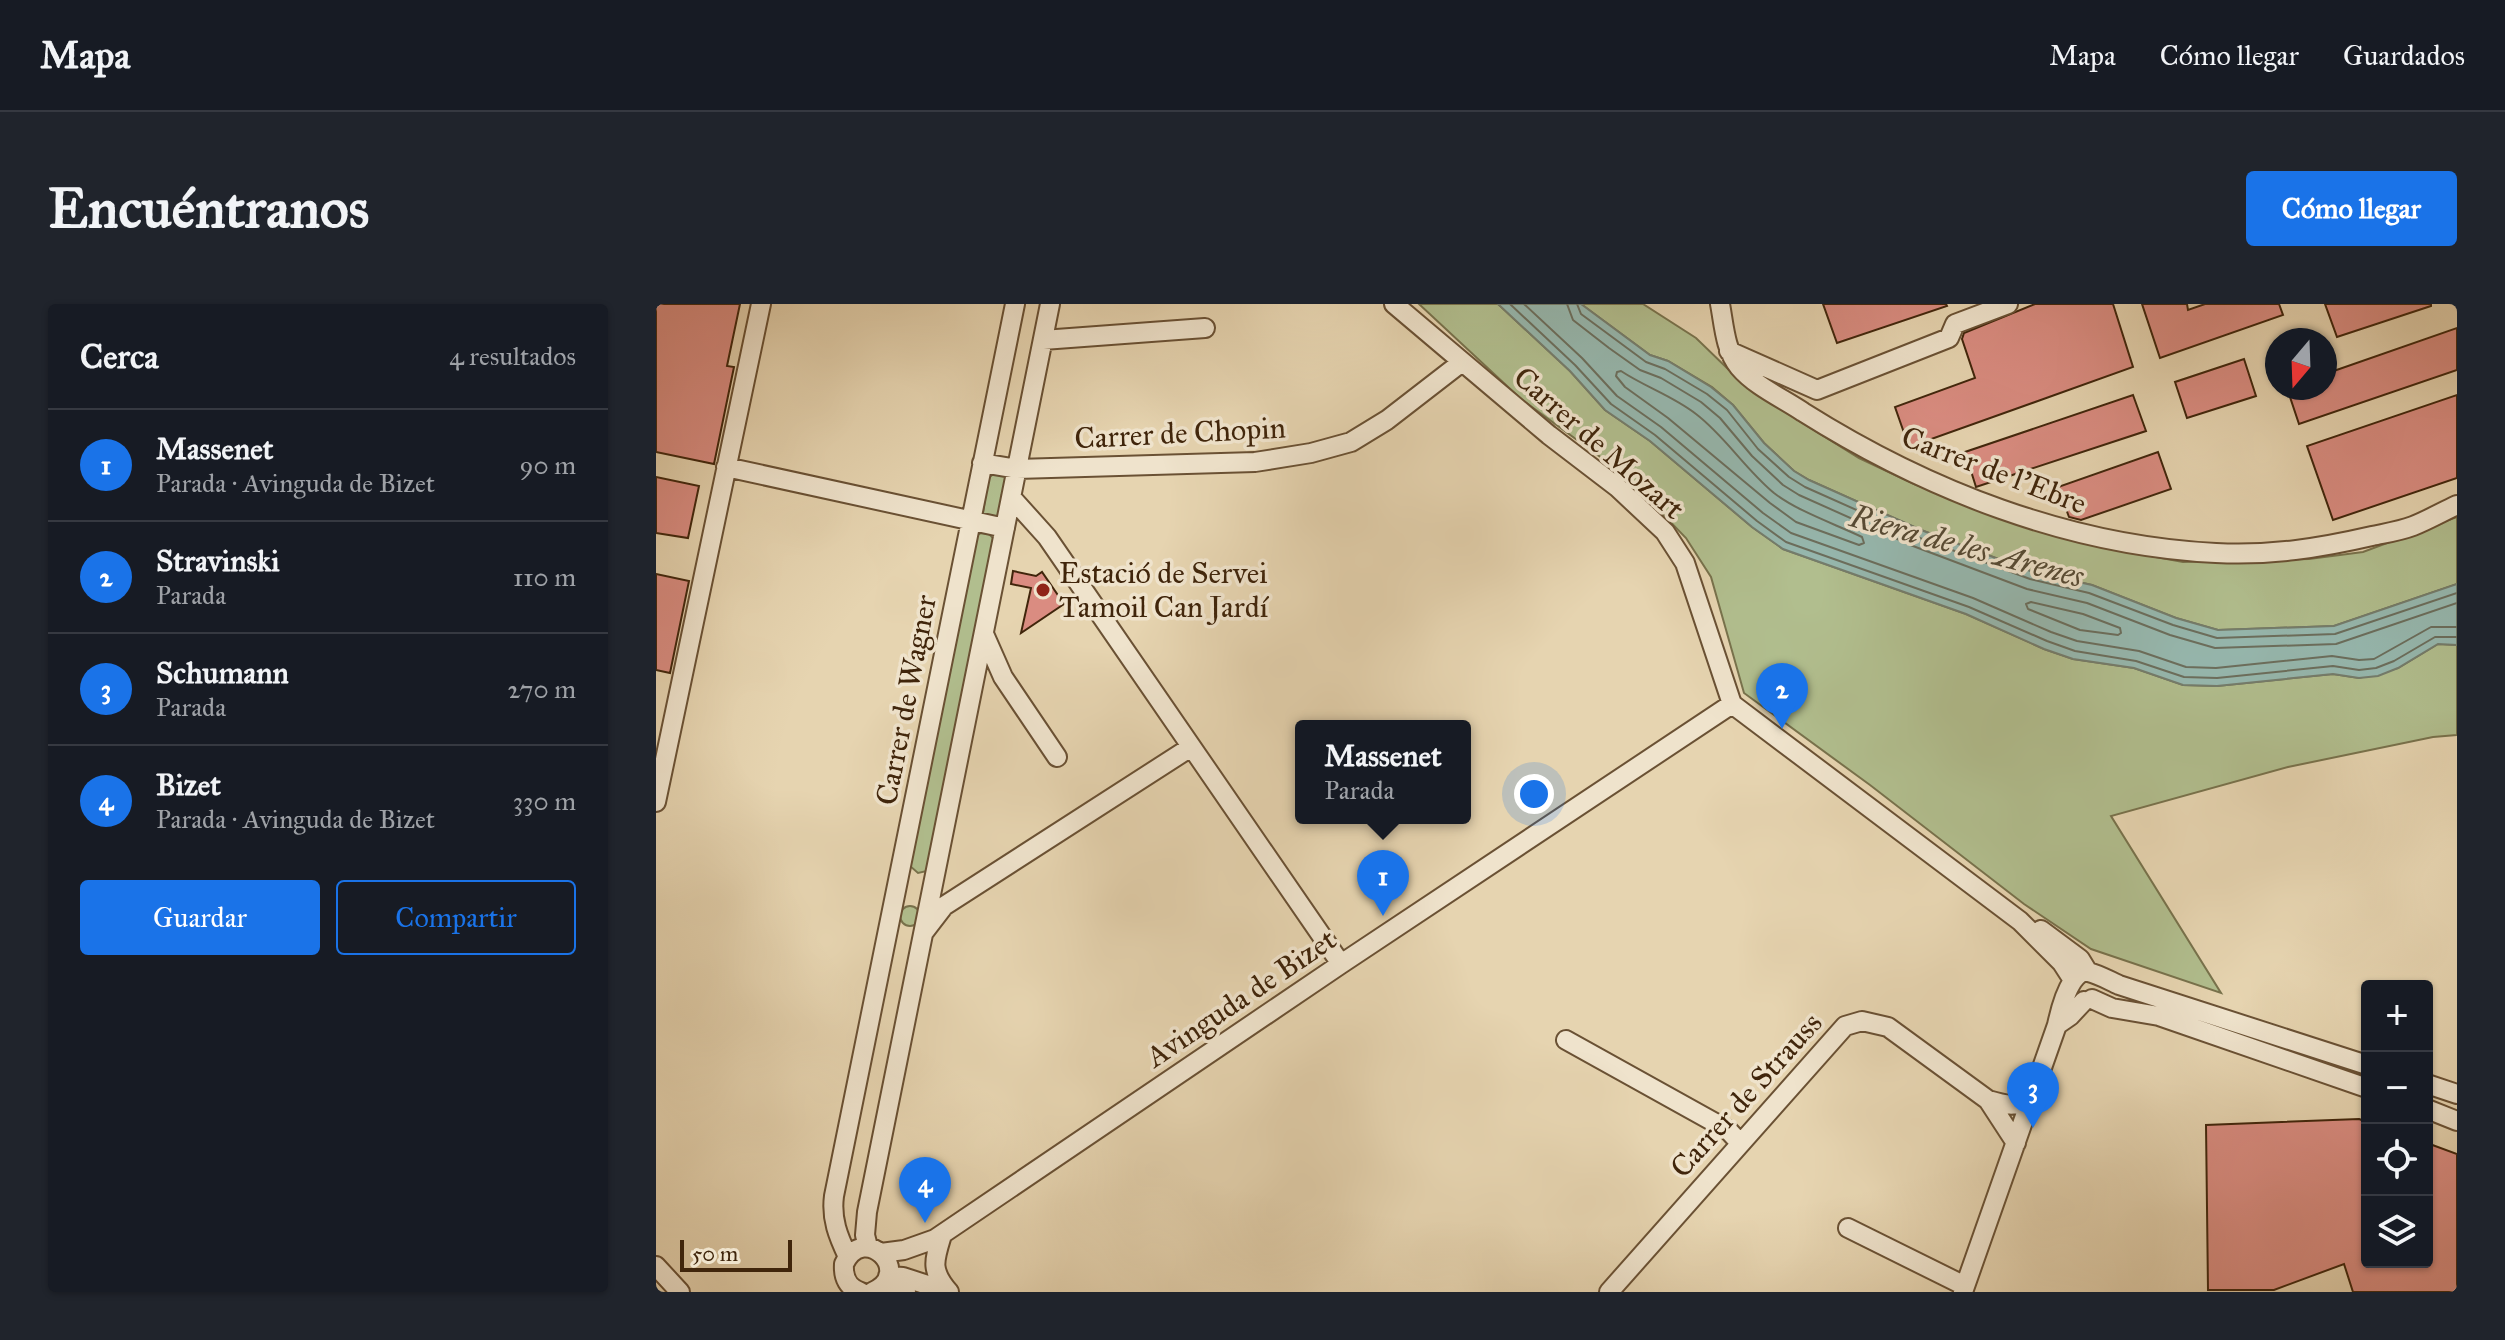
<!DOCTYPE html>
<html lang="es">
<meta charset="utf-8">
<style>
body{margin:0;font-family:"IM FELL Great Primer",serif;background:#20242c;color:#f1f3f6}
.controls{position:absolute;right:24px;bottom:24px;display:grid;overflow:hidden;border-radius:8px;box-shadow:0 2px 6px #0004}
.controls button{width:72px;height:72px;display:grid;place-items:center;padding:0;border:0;border-bottom:2px solid #363941;background:#171b24;color:#f1f3f6;font:40px sans-serif}
.compass{position:absolute;left:1609px;top:24px;width:72px;height:72px;border-radius:50%;background:#171b24;box-shadow:0 2px 6px #0004;rotate:199deg}
.scale{position:absolute;left:24px;bottom:20px;width:112px;box-sizing:border-box;padding-left:8px;border:4px solid #40250b;border-top:0;font-size:22px;line-height:28px;white-space:nowrap;color:#40250b;-webkit-text-stroke:6px #efe3cc;paint-order:stroke}
.you{position:absolute;left:878px;top:490px;width:28px;height:28px;margin:-20px;border:6px solid #fff;border-radius:50%;background:#1a73e8;box-shadow:0 0 0 12px #1a73e833}
.badge{display:grid;place-items:center;width:52px;height:52px;border-radius:50%;background:#1a73e8;color:#fff;font-size:26px;font-weight:700}
.pin{position:absolute;translate:-50% -66px;filter:drop-shadow(0 2px 4px #0008)}
.pin::after{content:'';position:absolute;top:42px;width:28px;height:24px;background:inherit;clip-path:polygon(0 0,100% 0,50% 100%)}
.popup{position:absolute;left:639px;top:416px;width:176px;height:104px;box-sizing:border-box;display:grid;place-content:center;border-radius:8px;background:#171b24;filter:drop-shadow(0 2px 6px #0005);font-size:26px;white-space:nowrap;color:#9ea1a6}
.popup b{font-size:30px;color:#f1f3f6}
.popup::after{content:'';position:absolute;left:50%;top:100%;margin-left:-16px;border:16px solid transparent;border-top-color:#171b24}
.list{margin:0;padding:0;list-style:none}
h2{display:flex;justify-content:space-between;align-items:center;height:104px;margin:0;padding:0 32px;font-size:34px}
h2 small{font-size:26px;font-weight:400;color:#9ea1a6}
.list li{display:grid;grid-template-columns:52px 1fr auto;gap:24px;align-items:center;box-sizing:border-box;height:112px;padding:0 32px;border-top:2px solid #363941}
.list b{display:block;font-size:30px;white-space:nowrap}
.list p{margin:0;font-size:26px;white-space:nowrap;color:#9ea1a6}
.list em{font-size:26px;font-style:normal;color:#9ea1a6}
.actions{display:flex;gap:16px;padding:24px 32px}
.actions a{flex:1;padding:18px 0;border:2px solid #1a73e8;border-radius:8px;text-align:center;font-size:28px;color:#1a73e8}
.actions .main{background:#1a73e8;color:#fff}
.icon{flex:none;width:44px;height:44px;fill:none;stroke:currentColor;stroke-width:2;stroke-linecap:round;stroke-linejoin:round}
.map{position:relative;flex:none;width:1801px;height:988px;overflow:hidden;border-radius:8px}
header{display:flex;align-items:center;gap:48px;box-sizing:border-box;height:112px;padding:0 40px;background:#171b24;border-bottom:2px solid #363941}
header strong{font-size:38px}
nav{display:flex;gap:44px;margin-inline-start:auto;font-size:28px}
.intro{display:flex;align-items:center;justify-content:space-between;box-sizing:border-box;height:192px;padding:0 48px}
h1{margin:0;font-size:56px}
.button{padding:20px 36px;border-radius:8px;background:#1a73e8;color:#fff;font-size:28px;font-weight:700}
main{display:flex;gap:48px;padding:0 48px}
aside{flex:1;background:#171b24;border-radius:8px;box-shadow:0 2px 6px #0004}
.map>svg:first-child{display:block}
</style>
<header>
<strong>Mapa</strong>
<nav><a>Mapa</a><a>Cómo llegar</a><a>Guardados</a></nav>
</header>
<div class="intro"><h1>Encuéntranos</h1><a class="button">Cómo llegar</a></div>
<main>
<aside>
<h2>Cerca<small>4 resultados</small></h2>
<ul class="list">
<li><span class="badge">1</span><div><b>Massenet</b><p>Parada · Avinguda de Bizet</p></div><em>90 m</em></li>
<li><span class="badge">2</span><div><b>Stravinski</b><p>Parada</p></div><em>110 m</em></li>
<li><span class="badge">3</span><div><b>Schumann</b><p>Parada</p></div><em>270 m</em></li>
<li><span class="badge">4</span><div><b>Bizet</b><p>Parada · Avinguda de Bizet</p></div><em>330 m</em></li>
</ul>
<div class="actions"><a class="main">Guardar</a><a>Compartir</a></div>
</aside>
<div class="map">
<svg width="1801" height="988" viewBox="0 0 1801 988">
<rect width="100%" height="100%" fill="#e6d4b0"/>
<filter id="stains"><feTurbulence type="fractalNoise" baseFrequency=".0025" numOctaves="4"/><feColorMatrix values="0 0 0 0 .2 0 0 0 0 .09 0 0 0 0 .02 0 0 0 .5 -.17"/></filter>
<radialGradient id="worn" r=".72"><stop offset=".6" stop-color="#630" stop-opacity="0"/><stop offset="1" stop-color="#630" stop-opacity=".3"/></radialGradient>
<path fill="#b1be8e" stroke="#78724c" stroke-width="2" d="M763,0H842L914,67L949,106L994,137L1096,223L1127,245L1310,310L1388,345L1417,355L1478,364L1527,381L1561,382L1677,370L1703,374L1742,364L1782,340L1801,341V431L1777,433L1632,463L1455,512L1565,689L1435,645L1368,600L1214,481L1088,389L1055,273L1030,234L969,171L865,95Z
M925,0H987L1040,34L1073,66L1113,98L1203,154L1258,180L1312,201L1462,246L1527,258L1653,255L1707,248L1801,213V280L1678,322L1562,326L1520,314L1436,281L1377,268L1265,226L1153,176L1138,167L1108,139L1077,101L1056,83L1012,57L994,51Z
M340,167L351,173L342,216L328,212L327,209L332,175Z
M325,229L333,230L338,235L271,567L262,569L254,562L321,231Z
M244 612a10 10 0 1 1 20 0a10 10 0 1 1-20 0Z"/>
<path fill="#96b8af" stroke="#747d6d" stroke-width="2" d="M842,0H925L994,51L1012,57L1055,83L1077,101L1108,139L1138,167L1153,176L1265,226L1377,268L1436,281L1520,314L1562,326L1678,322L1801,280V341L1782,340L1742,364L1722,372L1703,374L1677,370L1561,382L1527,381L1478,364L1417,355L1388,345L1310,310L1127,245L1096,223L994,137L949,106L914,67Z"/>
<g fill="none" stroke-linecap="round" stroke-linejoin="round">
<path stroke="#6b6e5d" stroke-width="2" d="M854,0L919,61L955,100L999,131L1101,217L1130,238L1313,303L1391,337L1419,347L1480,357L1528,373L1561,374L1677,362L1703,366L1720,364L1738,357L1779,333H1801
M868,0L926,54L961,92L1005,123L1107,209L1135,229L1317,294L1395,328L1421,337L1483,347L1530,363L1560,364L1676,352L1703,356L1718,355L1775,323H1801
M911,0L917,16L953,44L984,66L1005,74L1045,98L1064,114L1096,152L1127,181L1143,191L1257,242L1371,285L1431,299L1514,331L1559,344L1680,340L1801,299
M921,0L925,10L990,58L1009,65L1051,90L1071,106L1102,145L1133,173L1149,183L1261,233L1374,275L1433,289L1517,321L1561,334L1679,330L1801,289
M965,67C989,83 1017,92 1040,110C1069,132 1089,165 1118,189C1141,207 1179,220 1206,233L1208,239L1203,241L1140,218L1114,199L1012,114L969,83L960,72L961,68Z
M1375,298L1427,310L1464,324L1465,329L1462,331L1424,326L1372,305L1370,300Z"/>
</g>
<path fill="#da8c81" stroke="#40250b" stroke-width="2" d="M0,0H84L71,62L78,63L58,160L0,148Z
M1167,0H1290L1291,2L1181,39Z
M1379,0H1457L1477,63L1253,143L1239,103L1319,74L1306,35L1308,29Z
M1486,0H1531L1532,6L1549,0H1623L1627,11L1504,54Z
M1669,0H1775V2L1681,33Z
M1801,24V66L1643,120L1631,84H1669V70Z
M1588,55L1600,92L1531,114L1519,78Z
M1477,91L1490,127L1320,183L1309,148Z
M1801,91V174L1677,216L1651,142Z
M1502,148L1515,185L1425,216L1413,213L1402,183Z
M0,173L43,182L32,234L0,229Z
M357,267L380,272L386,268L408,300L365,329L375,284L355,280Z
M0,270L33,277L14,369L0,366Z
M1703,815L1711,818V962L1724,958H1771V839L1801,850V988H1697L1688,960L1618,986H1552L1550,821Z"/>
<g fill="none" stroke-linecap="round" stroke-linejoin="round">
<g stroke="#6a5134" stroke-width="22">
<path id="minor" d="M738,0L893,131L961,183L1009,228L1029,259L1076,400
M1064,0C1068,21 1069,46 1083,63C1099,82 1126,94 1147,108C1271,186 1413,242 1560,249C1614,252 1664,244 1716,232C1730,229 1744,227 1757,222C1772,216 1786,208 1801,201
M387,36L549,24
M1073,47L1161,86L1293,34L1299,20L1352,0
M326,159L361,165L599,158L655,149L695,138L731,116L806,58
M70,163L349,224
M355,193L391,233L685,660
M328,330L347,373L401,453
M1076,400L1364,617L1406,659L1417,676
M0,498L105,0
M1385,626L1424,655L1432,668
M268,628L288,602L535,443
M1436,695L1456,704L1503,712L1711,784
M1401,721L1414,712L1428,697
M910,736L1072,826L1084,839
M1771,780L1801,790
M1332,796L1360,839
M1771,805L1801,817
M1192,924L1309,982
M286,931C278,957 274,966 293,988
M212,943L209,931L211,908L394,0
M225,949L248,946L279,935L685,660L1076,400
M192,953C182,932 175,915 178,892L359,0
M0,962L24,988
M232,972L247,973L293,988
M222,986L250,988
M205,988C192,984 187,974 188,960C208,917 260,969 216,988
M953,988L1189,722L1206,717L1232,723L1332,796C1349,801 1360,804 1375,794
M1307,988L1401,721C1404,707 1414,665 1432,668C1442,670 1454,677 1463,681L1711,761"/>
</g>
<use href="#minor" stroke="#efe3cc" stroke-width="18"/>
</g>
<circle fill="#8f2418" stroke="#efe3cc" stroke-width="3" cx="387" cy="286" r="8"/>
<g text-anchor="middle" stroke-width="7" stroke-linejoin="round" paint-order="stroke">
<g font-size="30" fill="#40250b" stroke="#efe3cc">
<text transform="translate(524 129) rotate(-3)" y="10">Carrer de Chopin</text>
<text transform="translate(943 139) rotate(41)" y="10">Carrer de Mozart</text>
<text transform="translate(1338 166) rotate(21)" y="10">Carrer de l'Ebre</text>
<text transform="translate(250 396) rotate(-79)" y="10">Carrer de Wagner</text>
<text transform="translate(585 694) rotate(-34)" y="10">Avinguda de Bizet</text>
<text transform="translate(1090 791) rotate(-48)" y="10">Carrer de Strauss</text>
</g>
<g font-size="30" fill="#40250b" stroke="#efe3cc" text-anchor="start">
<text x="403" y="279">Estació de Servei<tspan x="403" dy="34">Tamoil Can Jardí</tspan></text>
</g>
<g font-size="32" font-style="italic" fill="#564a34" stroke="#efe3cc">
<text transform="translate(1311 242) rotate(15)" y="11">Riera de les Arenes</text>
</g>
</g>
<rect width="100%" height="100%" filter="url(#stains)"/>
<rect width="100%" height="100%" fill="url(#worn)"/>
</svg>
<div class="controls">
<button>+</button>
<button>−</button>
<button><svg class="icon" aria-label="locate" viewBox="0 0 24 24"><circle cx="12" cy="12" r="6"/><path d="M12 2v4M12 18v4M2 12h4M18 12h4"/></svg></button>
<button><svg class="icon" aria-label="layers" viewBox="0 0 24 24"><path d="M12 4l9 5-9 5-9-5zM3 14l9 5 9-5"/></svg></button>
</div>
<svg class="compass" viewBox="-18 -18 36 36"><path d="M0-13l5 13h-10z" fill="#e53935"/><path d="M0 13l5-13h-10z" fill="#9ea1a6"/></svg>
<div class="scale">50 m</div>
<div class="you"></div>
<div class="pin badge" style="left:727px;top:612px">1</div>
<div class="popup"><b>Massenet</b>Parada</div>
<div class="pin badge" style="left:1126px;top:425px">2</div>
<div class="pin badge" style="left:1377px;top:824px">3</div>
<div class="pin badge" style="left:269px;top:919px">4</div>
</div>
</main>
